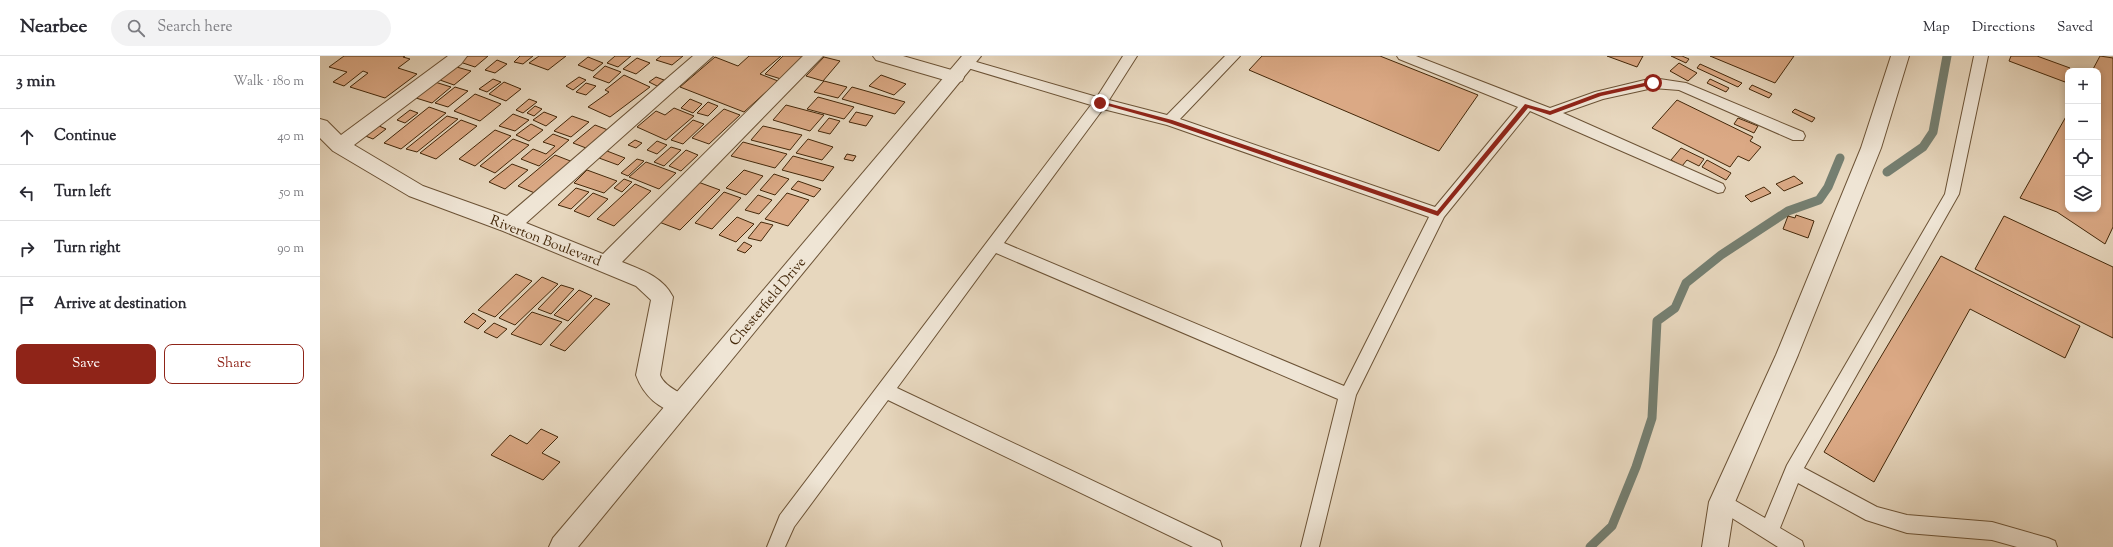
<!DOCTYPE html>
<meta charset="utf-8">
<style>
body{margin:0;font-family:"Sorts Mill Goudy",serif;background:#f2f2f3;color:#2b2b33}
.controls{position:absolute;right:12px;top:12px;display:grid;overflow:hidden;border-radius:8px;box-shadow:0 2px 6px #0003}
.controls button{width:36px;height:36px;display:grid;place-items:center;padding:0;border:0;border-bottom:1px solid #e1e1e2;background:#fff;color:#2b2b33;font:20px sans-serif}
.stop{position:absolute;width:12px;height:12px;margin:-9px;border:3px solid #8f2418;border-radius:50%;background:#fff}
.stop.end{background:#8f2418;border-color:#fff;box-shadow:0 1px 4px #0008}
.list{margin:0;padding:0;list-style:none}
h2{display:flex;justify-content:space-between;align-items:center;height:52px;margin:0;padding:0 16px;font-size:17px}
h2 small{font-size:13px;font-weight:400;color:#7c7c81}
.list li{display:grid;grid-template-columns:26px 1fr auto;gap:12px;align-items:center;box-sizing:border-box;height:56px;padding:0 16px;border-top:1px solid #e1e1e2}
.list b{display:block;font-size:15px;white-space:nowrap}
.list em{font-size:13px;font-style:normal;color:#7c7c81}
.actions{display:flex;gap:8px;padding:12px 16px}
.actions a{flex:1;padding:9px 0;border:1px solid #8f2418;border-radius:8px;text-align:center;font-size:14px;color:#8f2418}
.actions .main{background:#8f2418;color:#fff}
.icon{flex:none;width:22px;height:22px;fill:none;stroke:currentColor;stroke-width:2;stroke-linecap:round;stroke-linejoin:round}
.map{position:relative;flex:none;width:1793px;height:491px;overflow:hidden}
header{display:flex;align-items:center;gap:24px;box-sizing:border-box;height:56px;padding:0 20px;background:#fff;border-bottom:1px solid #e1e1e2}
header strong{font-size:19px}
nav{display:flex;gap:22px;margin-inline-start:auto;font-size:14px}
.search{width:280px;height:36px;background:#f2f2f3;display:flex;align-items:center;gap:10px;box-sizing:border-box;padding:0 14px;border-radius:22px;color:#7c7c81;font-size:15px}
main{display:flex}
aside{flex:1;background:#fff}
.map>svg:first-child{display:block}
</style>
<header>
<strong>Nearbee</strong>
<div class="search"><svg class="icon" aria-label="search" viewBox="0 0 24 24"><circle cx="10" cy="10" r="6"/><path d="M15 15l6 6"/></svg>Search here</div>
<nav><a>Map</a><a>Directions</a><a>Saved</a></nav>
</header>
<main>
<aside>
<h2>3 min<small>Walk · 180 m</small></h2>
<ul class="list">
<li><svg class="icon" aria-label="ahead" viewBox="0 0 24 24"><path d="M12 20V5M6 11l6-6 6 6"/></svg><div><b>Continue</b></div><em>40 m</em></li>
<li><svg class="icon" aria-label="left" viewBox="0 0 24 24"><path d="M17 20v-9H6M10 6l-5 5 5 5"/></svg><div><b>Turn left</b></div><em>50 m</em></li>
<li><svg class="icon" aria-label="right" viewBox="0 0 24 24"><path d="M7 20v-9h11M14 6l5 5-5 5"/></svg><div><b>Turn right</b></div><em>90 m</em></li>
<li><svg class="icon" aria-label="arrive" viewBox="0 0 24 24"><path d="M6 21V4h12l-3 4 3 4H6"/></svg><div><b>Arrive at destination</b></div></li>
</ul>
<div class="actions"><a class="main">Save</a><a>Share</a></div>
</aside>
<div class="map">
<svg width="1793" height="491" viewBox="0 0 1793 491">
<rect width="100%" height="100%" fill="#e7d7be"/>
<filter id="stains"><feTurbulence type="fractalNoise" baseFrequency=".005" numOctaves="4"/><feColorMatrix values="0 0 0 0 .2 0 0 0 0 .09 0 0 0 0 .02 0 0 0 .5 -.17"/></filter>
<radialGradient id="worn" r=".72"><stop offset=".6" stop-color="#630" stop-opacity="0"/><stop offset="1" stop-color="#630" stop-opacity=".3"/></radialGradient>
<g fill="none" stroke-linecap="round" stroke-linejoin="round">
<path stroke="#757f71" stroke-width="9" d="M1567,116L1603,91L1613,76L1627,0
M1270,491L1292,470L1316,411L1332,362L1337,265L1355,252L1366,227L1401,199L1468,155L1499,144L1508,131L1520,102"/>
</g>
<path fill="#dba985" stroke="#432709" d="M24,0H85L83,1L90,3L78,12L97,18L65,42L30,31L48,17L43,15L24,30L13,26L27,16L9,11Z
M148,0H168L155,11L140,6Z
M200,0H213L203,8L194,6Z
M219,0H246L228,14L209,7Z
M295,0H311L298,11L287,7Z
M341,0H363L352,9L336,4Z
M429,0H461L440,18L458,25L424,56L360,31L395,1L418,10Z
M463,0H486L461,23L445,18Z
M942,0H1060L1158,39L1119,95L929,14Z
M1287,0H1323L1317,11Z
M1351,0H1362L1369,3L1366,7Z
M1390,0H1474L1455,27Z
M1691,0H1717L1750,12L1745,26L1689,5Z
M1780,0L1793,2V171L1785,188L1737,156L1700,142L1748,57V153H1778V15H1772Z
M268,1L283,7L273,15L258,9Z
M504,1L520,5L503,25L486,20Z
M317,2L330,7L316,18L303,13Z
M177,4L187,8L175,17L165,14Z
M1359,7L1377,17L1368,25L1350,15Z
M1380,8L1422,27L1418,31L1377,12Z
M133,10L151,15L134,29L117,23Z
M285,10L301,16L289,27L273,21Z
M304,19L330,31L290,61L268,51L289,36L285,34Z
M561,19L586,28L574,39L549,30Z
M259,21L266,24L253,34L246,30Z
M336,21L344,24L337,30L329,26Z
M173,23L181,26L167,36L159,33Z
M1390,23L1409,32L1406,36L1387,27Z
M504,25L527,31L518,42L494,36Z
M115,26L131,31L112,47L96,42Z
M184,26L201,33L186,45L169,38Z
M266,27L276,30L266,39L256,36Z
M1432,29L1452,38L1449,42L1429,33Z
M135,31L148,35L128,51L115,47Z
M532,31L585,46L575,58L522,43Z
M155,38L181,48L160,65L134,55Z
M498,41L534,51L524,63L487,53Z
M209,43L217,46L203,57L196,54Z
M370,43L382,48L373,57L361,52Z
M1357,44L1433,81L1430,85L1441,91L1429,105L1418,100L1410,111L1332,72Z
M388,46L398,50L388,60L377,57Z
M466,49L504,59L490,75L453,64Z
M215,50L222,53L214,60L207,57Z
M109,51L126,57L81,93L64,87Z
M354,52L374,60L346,84L317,71L336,55L345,59Z
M404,53L420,59L389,88L372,82Z
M1475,53L1495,62L1492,66L1472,56Z
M90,54L98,57L85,67L77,64Z
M224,56L237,61L226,70L213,64Z
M536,56L553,60L546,70L529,66Z
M193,58L209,64L195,75L179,70Z
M127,60L138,63L97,96L86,93Z
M252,60L269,66L251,81L234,75Z
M509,62L520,65L510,78L498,75Z
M1418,62L1438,70L1434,77L1414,68Z
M141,64L157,70L116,103L100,97Z
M373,64L384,68L363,88L351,84Z
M211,68L223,74L209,85L196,79Z
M57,69L66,73L53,83L43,79Z
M275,69L288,74L266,92L253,87Z
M443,70L482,79L470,94L431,84Z
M175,74L191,80L155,110L139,103Z
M233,78L249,84L219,110L201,103L213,93L226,98L235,90L223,86Z
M193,83L209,89L175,117L160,110Z
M488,83L513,91L502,104L476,97Z
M315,84L322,87L316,92L308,89Z
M337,85L347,89L337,98L327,94Z
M423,86L467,98L455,112L411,100Z
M351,91L361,94L344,110L334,106Z
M1361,92L1384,103L1379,110L1367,104L1362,110L1351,104Z
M366,94L378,99L361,115L349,110Z
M287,95L305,102L298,109L279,102Z
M527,98L536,100L533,105L524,103Z
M235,99L253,106L217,138L198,130Z
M473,100L514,111L503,125L462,114Z
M317,103L324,105L308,120L301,117Z
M1387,104L1411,117L1406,124L1382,111Z
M326,106L356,117L339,133L309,121Z
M192,108L208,114L185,133L169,126Z
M267,114L297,125L284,137L254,127Z
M424,114L443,120L426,139L406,132Z
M454,118L469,123L455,139L440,134Z
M1474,120L1483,127L1464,135L1456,128Z
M304,123L312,126L302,136L294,132Z
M478,125L501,133L494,141L471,133Z
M378,126L400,134L360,174L339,166Z
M315,128L331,135L294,170L277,163Z
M1444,131L1451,137L1431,146L1425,140Z
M256,132L269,136L251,153L238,149Z
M404,136L421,142L392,173L375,167Z
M273,137L288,143L269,161L254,155Z
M467,137L489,144L468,170L445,163Z
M438,139L452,144L439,158L425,154Z
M1476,159L1494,165L1488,182L1463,173L1468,160L1475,162Z
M1684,160L1793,211V282L1655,213Z
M417,161L434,168L416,186L399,179Z
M441,166L453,169L441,185L428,182Z
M424,186L432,190L425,197L417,194Z
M1621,200L1760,270L1745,302L1650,253L1554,426L1504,396Z
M196,218L212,225L175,261L158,254Z
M222,221L238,228L195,269L179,262Z
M241,229L254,233L231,258L218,253Z
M259,234L272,240L248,265L234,259Z
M275,242L290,248L245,295L230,289Z
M212,256L242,266L221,289L191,278Z
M153,257L166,265L158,273L144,266Z
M174,267L187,273L177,282L164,276Z
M221,373L238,381L222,397L240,406L223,424L171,399L190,379L207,388Z"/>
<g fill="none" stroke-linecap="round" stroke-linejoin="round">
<g stroke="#6c5336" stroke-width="2">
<path id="service" d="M803,0H817L789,44L847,59L905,0H920L860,63L1115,151L1198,51L1079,3L1077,0H1096L1230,52L1275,36L1333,22L1366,27L1483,76L1485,80L1483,84H1473L1359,34L1333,32L1283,43L1243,57L1403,128L1405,132L1403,136L1398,137L1210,55L1124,161L1036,339L999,491H981L1018,343L676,197L577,332L900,485L902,491H873L568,344L474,471L465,491H447L460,459L771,49L641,10L639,7L641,4L646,3L777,41ZM783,53L847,69L1109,161L1024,330L684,187Z
M1654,0H1668L1639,138L1484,412L1557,451L1587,459L1672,466L1728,482L1735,485L1737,491H1697L1672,484L1587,477L1546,464L1478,427L1460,472L1482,485L1484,491H1458L1396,452L1393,446L1396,440L1402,437L1445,462L1467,409L1625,138Z"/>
</g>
<g stroke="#6c5336" stroke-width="2">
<path id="minor" d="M128,0H147L141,8L34,89L103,130L187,160L373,0H393L206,167L283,198L483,0H503L302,206C322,214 343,221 353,241L340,319C346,334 365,335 372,349L368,356L360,359C339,352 324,341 316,319L331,244L316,230L183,175L89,140L13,95L0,82V63L7,65L21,79Z
M553,0H583L642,17L644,21L642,25L635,27L556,4Z
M1571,0H1589L1561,92L1478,299L1415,446L1408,491H1382L1389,446L1456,299L1541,92Z"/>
</g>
<g stroke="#6c5336" stroke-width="2">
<path id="tertiary" d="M642,0H661L258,491H229L233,482Z"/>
</g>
<use href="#service" fill="#efe5d5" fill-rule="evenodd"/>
<use href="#minor" fill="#efe5d5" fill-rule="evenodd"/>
<use href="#tertiary" fill="#efe5d5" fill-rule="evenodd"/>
</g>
<path fill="#8f2418" d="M1333,25L1335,28L1281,40L1230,59L1208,52L1118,160L849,67L778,47L780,45L852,64L1117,155L1205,48L1230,55L1278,37Z"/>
<g text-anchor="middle" stroke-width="3" stroke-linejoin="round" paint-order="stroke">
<g font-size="14" fill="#432709" stroke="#efe5d5">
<text transform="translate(226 184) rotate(21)" y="5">Riverton Boulevard</text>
<text transform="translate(447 245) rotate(-50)" y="5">Chesterfield Drive</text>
</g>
</g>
<rect width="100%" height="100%" filter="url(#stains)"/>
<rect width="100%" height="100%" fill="url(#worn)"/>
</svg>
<div class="controls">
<button>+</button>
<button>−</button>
<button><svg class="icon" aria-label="locate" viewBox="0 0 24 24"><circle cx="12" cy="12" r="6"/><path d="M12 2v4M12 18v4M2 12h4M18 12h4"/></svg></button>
<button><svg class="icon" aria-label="layers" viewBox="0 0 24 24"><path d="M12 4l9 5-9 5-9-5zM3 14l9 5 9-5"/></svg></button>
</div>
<div class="stop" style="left:1333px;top:27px"></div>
<div class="stop end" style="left:780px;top:47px"></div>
</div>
</main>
